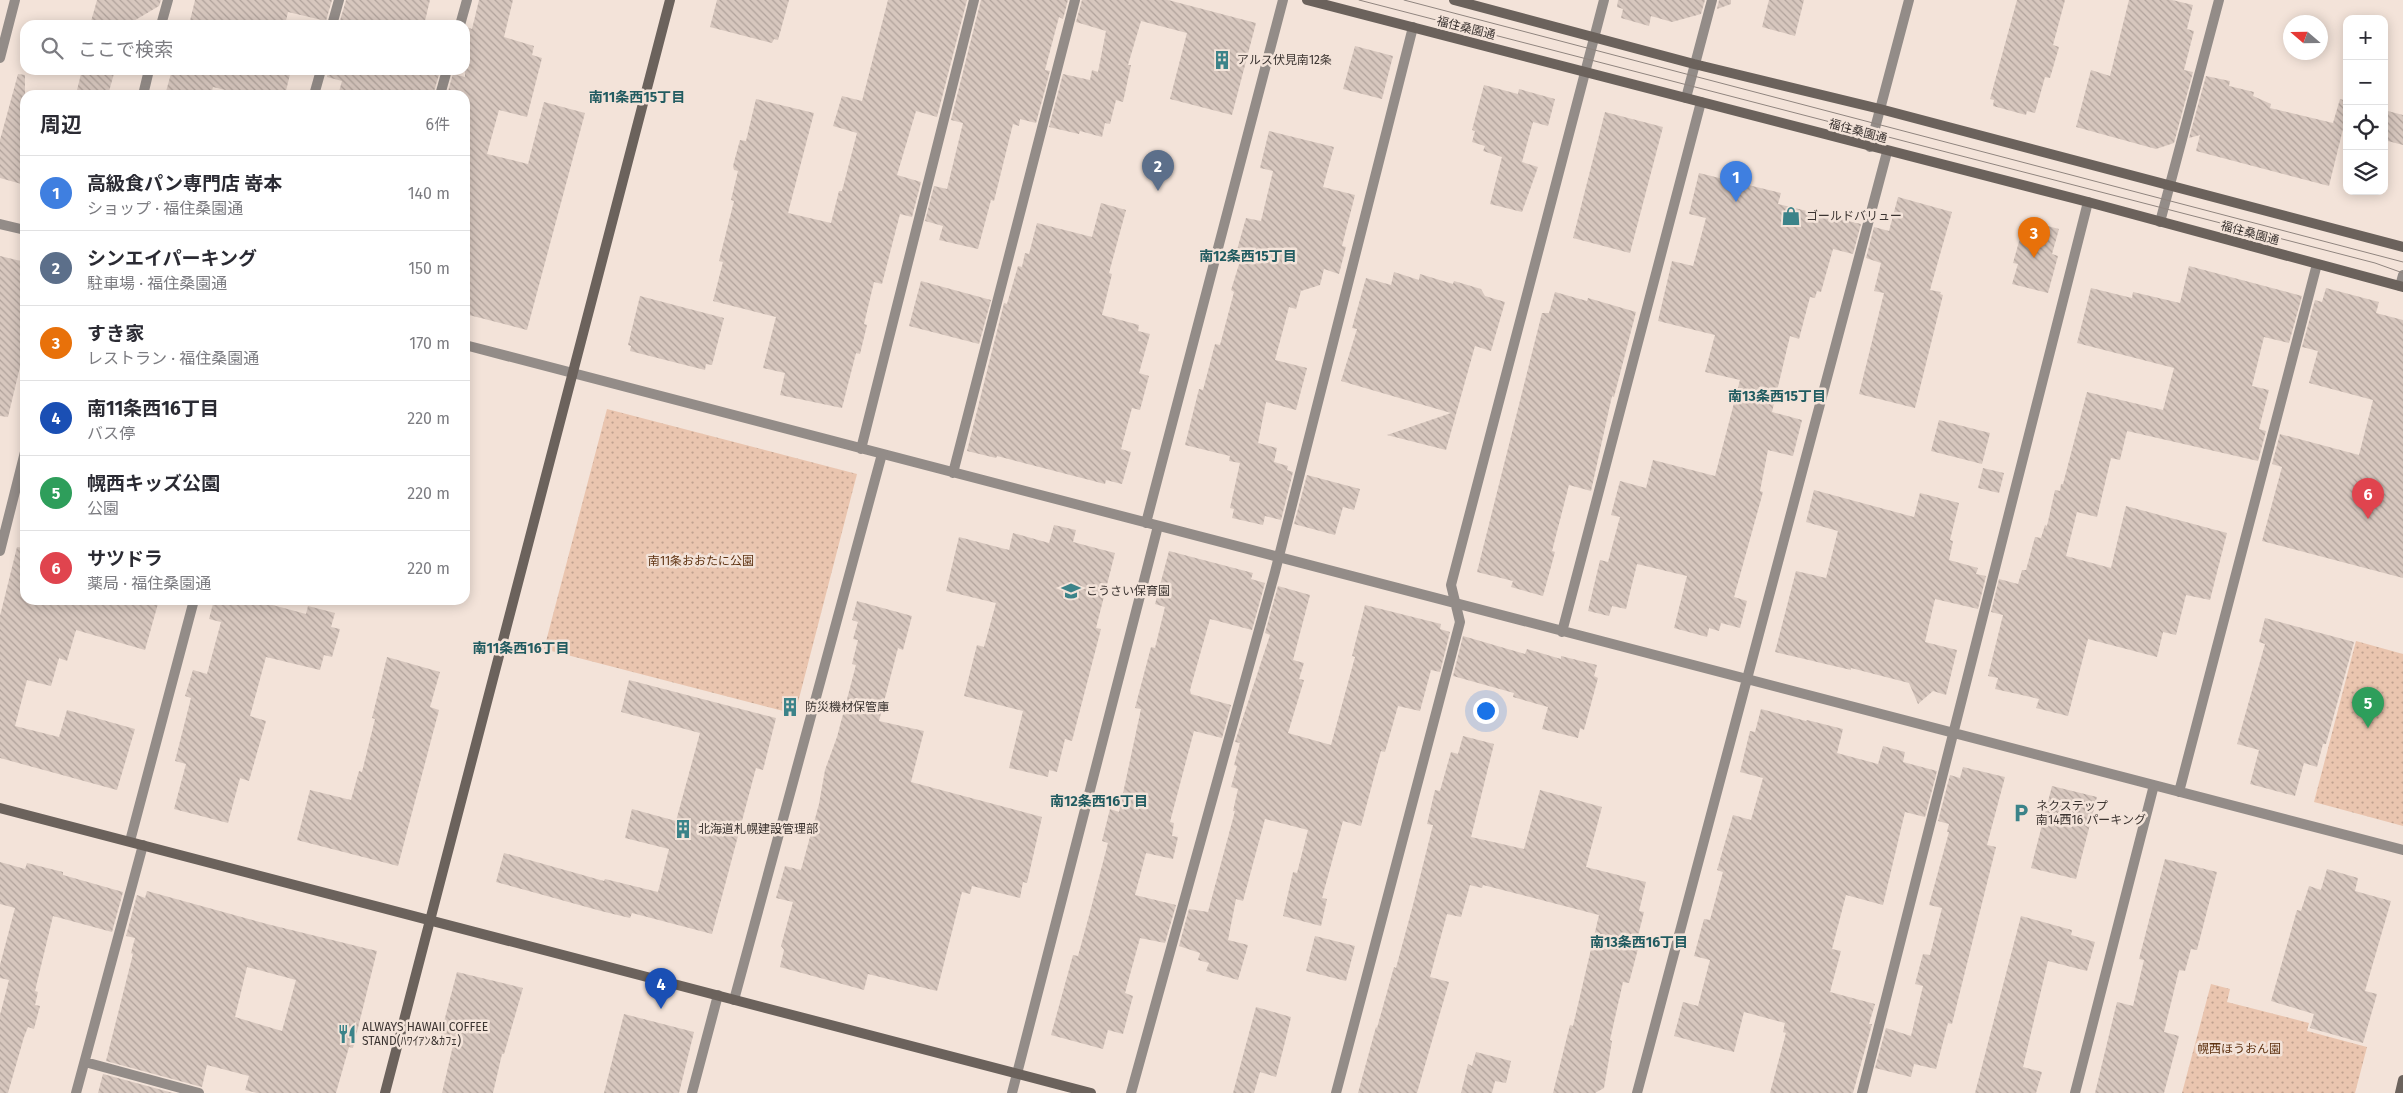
<!DOCTYPE html>
<html lang="ja">
<meta charset="utf-8">
<style>
body{margin:0;font-family:"Fira Sans","Noto Sans JP",sans-serif;background:#f2f2f3;color:#2b2b33}
.controls{position:absolute;right:15px;top:15px;display:grid;overflow:hidden;border-radius:10px;box-shadow:0 2px 12px #0003}
.controls button{width:45px;height:45px;display:grid;place-items:center;padding:0;border:0;border-bottom:1px solid #e1e1e2;background:#fff;color:#2b2b33;font:25px sans-serif}
.compass{position:absolute;left:2283px;top:15px;width:45px;height:45px;border-radius:50%;background:#fff;box-shadow:0 2px 12px #0003;rotate:290deg}
.you{position:absolute;left:1485px;top:710px;width:18px;height:18px;margin:-12px;border:4px solid #fff;border-radius:50%;background:#1a73e8;box-shadow:0 0 0 8px #1a73e833}
.badge{display:grid;place-items:center;width:32px;height:32px;border-radius:50%;background:#b45309;color:#fff;font-size:16px;font-weight:700}
.pin{position:absolute;translate:-50% -41px;filter:drop-shadow(0 1px 2px #0008)}
.pin::after{content:'';position:absolute;top:26px;width:18px;height:15px;background:inherit;clip-path:polygon(0 0,100% 0,50% 100%)}
.list{margin:0;padding:0;list-style:none}
h2{display:flex;justify-content:space-between;align-items:center;height:65px;margin:0;padding:0 20px;font-size:21px}
h2 small{font-size:16px;font-weight:400;color:#7c7c81}
.list li{display:grid;grid-template-columns:32px 1fr auto;gap:15px;align-items:center;box-sizing:border-box;height:75px;padding:0 20px;border-top:1px solid #e1e1e2}
.list b{display:block;font-size:19px;white-space:nowrap}
.list p{margin:0;font-size:16px;white-space:nowrap;color:#7c7c81}
.list em{font-size:16px;font-style:normal;color:#7c7c81}
.icon{flex:none;width:28px;height:28px;fill:none;stroke:currentColor;stroke-width:2;stroke-linecap:round;stroke-linejoin:round}
.map{position:relative;flex:none;width:2403px;height:1093px;overflow:hidden}
.search{position:absolute;background:#fff;box-shadow:0 2px 12px #0003;left:20px;top:20px;width:450px;height:55px;display:flex;align-items:center;gap:12px;box-sizing:border-box;padding:0 18px;border-radius:15px;color:#7c7c81;font-size:19px}
.panel{position:absolute;background:#fff;box-shadow:0 2px 12px #0003;left:20px;top:90px;width:450px;height:515px;border-radius:15px}
.map>svg:first-child{display:block}
</style>
<div class="map">
<svg width="2403" height="1093" viewBox="0 0 2403 1093">
<defs>
<pattern id="grass-dots" width="8" height="8" patternUnits="userSpaceOnUse" patternTransform="scale(1.25)"><rect width="8" height="8" fill="#eac5af"/><path d="M2 2h.1M6 6h.1" fill="none" stroke="#bfa18f" stroke-width="1.8" stroke-linecap="round"/></pattern>
<pattern id="building-back-hatch" width="6" height="6" patternUnits="userSpaceOnUse" patternTransform="scale(1.25)"><rect width="6" height="6" fill="#d7c7be"/><path d="M-1 5l2 2M0 0l6 6M5-1l2 2" fill="none" stroke="#b0a29b"/></pattern>
</defs>
<rect width="100%" height="100%" fill="#f3e3d9"/>
<path fill="url(#grass-dots)" d="M607,409L857,474L795,714L544,649Z
M2356,641L2403,654V826L2314,802Z
M2211,984L2230,989L2227,1002L2309,1023L2307,1031L2367,1047L2355,1093H2182Z"/>
<path fill="url(#building-back-hatch)" fill-rule="evenodd" d="M97,0H161L159,6L127,25H90Z
M195,0H332L326,21L288,12L285,25H189Z
M346,0H430L424,25H342L339,24Z
M479,0H513L504,37L534,46L532,55L542,58L527,117L499,110L487,154L528,164L544,102L585,113L527,330L465,314V95H447L453,74L465,77V30L466,27L472,29Z
M717,0H789L778,40L774,39L772,43L710,27Z
M888,0H967L937,117L916,111L897,175L921,182L912,217L900,214L882,284L874,282L864,324L867,325L860,354L856,353L842,408L780,395L785,373L763,368L776,317L713,301L723,262L719,261L734,201L731,200L738,171L734,170L733,166L740,140L746,141L756,99L814,113L788,213L831,223L839,191H842L857,133L833,126L842,96L862,101Z
M981,0H1068L1063,19L1059,17L1045,70L1050,71L1036,123L1020,119L1019,126L1013,124L994,201L991,200L978,249L939,240L943,226L925,221L934,186L947,189L963,123L951,120Z
M1082,0H1168L1256,23L1232,115L1170,99L1187,33L1141,21L1128,65H1131L1123,102L1116,100L1110,124L1105,123L1102,137L1080,131L1079,134L1049,127L1063,74L1090,80L1092,70L1098,72L1106,31L1076,22Z
M1618,0H1705L1701,14L1672,22L1651,16L1649,26L1621,18L1623,9L1617,7Z
M1719,0H1731V4L1717,9Z
M1769,0H1804L1795,36L1762,27Z
M2017,0H2065L2053,45L2059,47L2050,78L2045,77L2035,113L2027,111L2026,115L1993,106L1994,100L1990,99Z
M2129,0H2172L2193,5L2187,29L2194,31L2184,70L2193,72L2174,143L2156,149L2076,127L2091,70L2110,76Z
M1355,46L1393,56L1382,99L1343,89Z
M82,70H115L108,95H95L77,90Z
M172,70H291L285,95H246L213,87L211,95H165Z
M328,70H435L440,71L433,95H395L377,90L376,95H338L342,81L327,77Z
M18,74L25,75V185L0,178V140Z
M2206,76L2230,81L2229,86L2254,92L2253,96L2271,104L2270,108L2333,123L2340,99L2347,101V130L2343,129L2329,186L2196,151L2200,135L2189,138Z
M1484,85L1518,94L1519,89L1555,99L1548,126L1533,122L1522,162L1538,167L1522,212L1490,204L1502,157L1483,151L1485,146L1472,142L1475,131L1472,130Z
M2384,110L2403,115V145L2384,140Z
M1605,112L1663,127L1630,253L1573,238Z
M1269,131L1334,147L1323,187L1355,195L1342,246L1346,247L1339,274L1324,269L1320,285L1301,291L1296,309L1289,307L1275,360L1307,368L1296,410L1266,402L1258,443L1277,448L1274,462L1288,466L1287,470L1293,472L1281,520L1265,516L1263,525L1232,518L1234,509L1230,508L1240,463L1229,461L1230,456L1185,445L1199,389L1203,390L1215,344L1220,345L1234,292L1231,290L1241,258L1235,257L1246,218L1261,221L1273,171L1260,168Z
M1699,173L1781,193L1778,204L1861,224L1853,254L1833,249L1821,292L1817,291L1815,298L1810,297L1799,339L1790,336L1772,412L1802,420L1793,456L1768,450L1760,491L1763,492L1734,597L1747,601L1740,628L1721,623L1719,631L1709,628L1707,637L1674,628L1687,576L1637,564L1626,609L1612,606L1609,616L1588,611L1600,560L1608,562L1620,517L1611,515L1620,481L1646,488L1653,460L1715,476L1740,380L1705,372L1715,335L1658,321L1672,261L1693,266L1706,218L1689,214Z
M1898,197L1952,212L1930,290L1941,292L1940,294L1943,295L1915,408L1859,394L1884,293L1874,291L1881,263L1866,258L1874,227L1889,231Z
M1101,203L1126,210L1109,273L1112,274L1102,315L1139,325L1138,331L1150,334L1139,373L1149,376L1140,410L1132,408L1121,449L1131,452L1122,484L1106,480L1105,484L997,456L996,458L967,451L1004,303L1007,304L1018,266L1022,267L1025,253L1029,254L1037,223L1092,237Z
M2025,220L2059,229L2052,254L2058,256L2048,293L2012,284L2018,264L2013,263Z
M0,256L25,262V368L20,367L8,417L0,416Z
M2189,266L2302,296L2289,343L2264,337L2252,386L2269,390L2259,429L2266,431L2258,461L2127,431L2120,460L2111,458L2097,517L2077,512L2066,556L2111,568L2126,506L2227,533L2210,600L2186,595L2176,635L2163,632L2157,657L2088,639L2068,716L2036,708L2039,699L1995,689L1998,678L1988,676L2003,615L1991,612L1999,579L2018,584L2022,570H2026L2035,537L2041,538L2045,525L2047,526L2055,490L2060,491L2061,484H2063L2087,392L2163,410L2174,368L2077,343L2091,288L2132,298L2133,292L2180,303Z
M1394,272L1419,280L1420,274L1453,284L1454,281L1481,289L1485,296L1505,302L1491,351L1475,346L1446,450L1387,435L1451,413L1341,381L1357,329L1352,328L1366,278L1391,285Z
M921,281L991,300L979,344L909,326Z
M2326,288L2379,302L2376,313L2403,320V578L2262,541L2282,467L2272,464L2280,434L2359,455L2373,400L2309,383L2318,351L2302,347L2315,300L2322,302Z
M1555,292L1587,301L1588,298L1636,312L1614,397L1612,396L1591,491L1569,485L1552,551L1555,552L1543,596L1511,587L1513,581L1477,572L1542,313H1549Z
M640,296L724,318L712,365L706,364L705,370L630,351L631,346L628,345Z
M1939,420L1990,433L1982,464L1931,451Z
M1983,468L2004,473L1999,493L1978,488Z
M1307,475L1360,489L1354,510L1343,507L1335,535L1294,524Z
M1814,490L1914,517L1920,493L1959,503L1950,540L1953,541L1949,560L1978,568L1976,574L1986,576L1978,609L1935,599L1925,642L1957,650L1946,695L1933,691L1918,704L1909,683L1851,668V670L1775,652L1796,571L1826,578L1838,531L1806,522Z
M1054,525L1076,530L1073,542L1115,553L1096,628L1101,629L1072,741L1065,739L1057,772L1049,770L1048,777L1009,768L1023,711L964,696L977,645L984,647L996,603L946,591L959,537L1009,550L1013,533L1049,543Z
M17,547L25,548V600H159L145,650L76,630L67,661L59,658L51,686L27,680L15,726L59,737L67,710L135,729L117,790L0,758V616Z
M1169,551L1253,573L1251,579L1265,583L1252,630L1210,619L1190,690L1191,694L1231,705L1222,738L1194,731L1170,822L1174,823L1172,836L1178,837L1173,859L1146,853L1135,895L1176,905L1165,943L1140,938L1125,993L1133,996L1123,1034L1108,1030L1103,1049L1051,1035L1073,955L1078,956L1090,912L1108,843L1102,841L1110,809L1119,812L1141,709L1135,708L1151,647L1155,648L1165,607L1155,604Z
M1278,586L1310,595L1293,660L1304,663L1299,679L1304,680L1288,733L1331,745L1355,657L1352,656L1365,605L1441,624L1440,629L1450,632L1440,672L1431,670L1420,711L1398,706L1385,752L1381,751L1361,826L1343,821L1322,898L1327,899L1321,926L1283,916L1293,872L1297,873L1308,830L1265,819L1243,901L1236,899L1228,940L1248,945L1238,980L1206,971L1209,963L1198,960L1200,953L1179,946L1189,909L1208,912L1235,811H1233L1238,789L1231,787L1237,766L1234,765L1240,743L1235,742L1270,635L1265,633Z
M214,600H254L306,614L308,606L335,613L331,627L340,629L332,657L324,655L320,670L266,657L250,716L266,721L249,781L240,778L228,823L174,809L186,764L175,761L191,698L185,696L193,670L207,674L221,622L209,619Z
M857,601L912,616L903,650L898,648L879,721L924,731L911,782L1042,817L1027,883L1023,882L1020,898L972,886L970,894L962,892L937,991L868,974L864,990L780,967L784,950L781,946L793,902L776,898L785,866L801,870L819,804L825,770L837,737L856,665L852,664L858,640L853,639L858,622L852,620Z
M2265,618L2354,642L2326,744H2323L2317,767L2304,763L2295,796L2250,784L2259,750L2237,744L2265,644L2259,642Z
M1463,636L1525,654L1527,649L1561,659V656L1597,665L1594,676L1598,678L1584,730L1580,728L1578,738L1542,729L1548,707L1513,697L1514,693L1453,676Z
M387,657L440,672L430,707L439,710L398,866L297,840L310,790L351,800L359,771L362,772L375,719L372,718Z
M629,680L776,718L763,770L756,768L712,934L632,913L630,918L601,911L496,882L504,853L604,881L605,879L658,892L669,849L625,838L632,809L676,821L700,733L621,712Z
M1761,709L1806,721L1807,720L1843,729L1837,753L1878,764L1883,746L1905,752L1903,762L1937,771L1925,817L1905,812L1883,905L1846,895L1832,949L1841,951L1830,992L1875,1004L1869,1024H1872L1853,1093H1770L1786,1033L1783,1032L1785,1023L1744,1012L1734,1052L1674,1036L1683,1002L1698,1006L1710,960L1694,956L1704,919L1710,920L1723,872L1717,870L1733,815L1751,820L1763,778L1740,772L1750,731L1755,732Z
M1463,736L1494,744L1471,837L1524,849L1540,790L1602,807L1586,867L1646,882L1639,911L1644,912L1636,944L1639,945L1629,983L1623,982L1610,1040L1612,1041L1604,1088L1595,1093H1553L1570,1025L1573,1026L1599,915L1483,885L1482,888L1470,885L1461,917L1447,914L1430,977L1449,982L1417,1093H1358L1376,1027L1377,1028L1394,967L1396,968L1413,905L1433,825L1427,824L1435,790L1440,791L1451,752L1458,754Z
M1963,767L2005,777L1987,845L1996,847L1952,1024L1948,1023L1936,1069L1914,1064L1911,1077L1875,1068L1886,1028L1911,1036L1923,986L1915,984L1923,954L1930,955L1942,908L1929,905L1949,832H1947L1949,824L1938,821L1950,775L1960,778Z
M2052,786L2097,797L2076,879L2031,868Z
M2165,859L2217,872L2197,950L2191,949L2185,971L2179,970L2164,1032L2179,1036L2164,1093H2095L2117,1002L2133,1006L2144,960L2139,959Z
M0,862L25,869L27,863L63,872V875L123,892L112,932L53,916L35,991L38,992L35,1005L40,1006L34,1029L28,1027L24,1037L8,1093H0V1015L9,980L0,978V965L15,908L0,904Z
M2327,869L2358,878L2355,891L2391,901L2365,991L2377,994L2363,1043L2310,1028L2314,1014L2271,1001L2297,910L2301,911L2309,886L2321,890Z
M147,891L267,924L377,951L353,1048L349,1047L336,1093H257L245,1090L249,1076L207,1065L202,1087L106,1061L133,954L131,953L135,938L126,936L137,895L145,898ZM247,967L296,980L282,1031L235,1017Z
M2021,916L2072,930L2071,935L2095,942L2087,971L2048,961L2023,1067L2042,1072L2036,1093H1975Z
M1315,936L1355,946L1346,981L1306,971Z
M457,972L523,988L504,1054H502L493,1093H442L454,1041L440,1037Z
M1256,1007L1291,1017L1286,1038L1276,1077L1260,1072L1254,1093H1233Z
M624,1014L694,1032L679,1093H604Z
M1476,1052L1511,1061L1506,1083L1495,1081L1492,1093H1461L1468,1064L1472,1066Z
M103,1074L173,1093H98Z"/>
<g fill="none" stroke-linecap="round" stroke-linejoin="round">
<path stroke="#938c88" stroke-width="10" d="M161,25L168,0
M332,25L339,0
M460,25L467,0
M0,58L15,0
M143,95L149,70
M314,95L321,70
M440,95L447,70
M1686,98L1712,0
M1870,147L1909,0
M2160,222L2219,0
M0,224L25,230
M2400,286L2403,275
M465,345L2403,850
M861,449L974,0
M953,473L1075,0
M1146,523L1283,0
M0,551L25,452
M1562,632L1701,102
M2179,792L2317,264
M130,841L194,600
M734,1000L882,454
M85,1062L199,1093
M76,1093L143,845
M692,1093L718,995
M1012,1093L1158,526
M1131,1093L1275,572L1413,27
M1336,1093L1460,622L1451,585L1604,0
M1637,1093L1887,152
M1862,1093L2088,202
M2075,1093L2154,785"/>
<path stroke="#6b625c" stroke-width="10" d="M1307,0L2088,202L2403,287
M1454,0L1694,64L1880,109L2403,247
M0,808L1091,1093
M385,1093L670,0
M2400,1093L2403,1080"/>
<path stroke="#90857f" stroke-width="1" d="M1359,0L2375,263L2403,273
M1404,0L2403,262"/>
</g>
<defs>
<g id="building-bare" transform="scale(1.5)"><path d="M-4-6H4V6H1V3H-1V6H-4ZM-2.5-4.3h1.7v1.8h-1.7ZM.8-4.3h1.7v1.8H.8ZM-2.5-1h1.7V.8h-1.7ZM.8-1h1.7V.8H.8Z" fill="#3b8389" stroke="#f3e3d9" stroke-width="2.5" paint-order="stroke"/></g>
<g id="shop-bare" transform="scale(1.5)"><path d="M-5-2.5h2.3a2.7 3.5 0 0 1 5.4 0H5L5.5 6h-11ZM-1.5-2.5h3a1.5 2.3 0 0 0-3 0Z" fill="#3b8389" stroke="#f3e3d9" stroke-width="2.5" paint-order="stroke"/></g>
<g id="school-bare" transform="scale(1.5)"><path d="M0-5L7-2L0 1L-7-2ZM-4 1L0 2.5L4 1V4Q0 6-4 4Z" fill="#3b8389" stroke="#f3e3d9" stroke-width="2.5" paint-order="stroke"/></g>
<g id="parking-bare" transform="scale(1.5)"><path d="M-3.5-5.5H1a3.5 3.5 0 0 1 0 7H-1V5.5H-3.5ZM-1-3.4V-.6H.8a1.4 1.4 0 0 0 0-2.8Z" fill="#3b8389" stroke="#f3e3d9" stroke-width="2.5" paint-order="stroke"/></g>
<g id="restaurant-bare" transform="scale(1.5)"><path d="M-5-6h1v4h1v-4h1v4h1v-4h1v5L-1.5 .5V6h-2V.5L-5-1ZM5-6V6H3V1.5H1.5Q1.5-4 5-6Z" fill="#3b8389" stroke="#f3e3d9" stroke-width="2.5" paint-order="stroke"/></g>
</defs>
<g fill-rule="evenodd">
<use href="#building-bare" x="1222" y="60"/>
<use href="#shop-bare" x="1791" y="216"/>
<use href="#school-bare" x="1071" y="591"/>
<use href="#building-bare" x="790" y="707"/>
<use href="#parking-bare" x="2021" y="813"/>
<use href="#building-bare" x="683" y="829"/>
<use href="#restaurant-bare" x="347" y="1034"/>
</g>
<g text-anchor="middle" stroke-width="5" stroke-linejoin="round" paint-order="stroke">
<g font-size="12" fill="#3b3431" stroke="#f3e3d9">
<text transform="translate(1466 28) rotate(14)" y="4">福住桑園通</text>
<text transform="translate(1858 131) rotate(15)" y="4">福住桑園通</text>
<text transform="translate(2250 233) rotate(15)" y="4">福住桑園通</text>
</g>
<g font-size="12" fill="#3b3431" stroke="#f3e3d9" text-anchor="start">
<text x="1237" y="64">アルス伏見南12条</text>
<text x="1806" y="220">ゴールドバリュー</text>
<text x="1086" y="595">こうさい保育園</text>
<text x="805" y="711">防災機材保管庫</text>
<text x="2036" y="810">ネクステップ<tspan x="2036" dy="14">南14西16 パーキング</tspan></text>
<text x="698" y="833">北海道札幌建設管理部</text>
<text x="362" y="1031">ALWAYS HAWAII COFFEE<tspan x="362" dy="14">STAND(ﾊﾜｲｱﾝ&amp;ｶﾌｪ)</tspan></text>
</g>
<g font-size="12" fill="#5e3211" stroke="#f3e3d9">
<text x="701" y="565">南11条おおたに公園</text>
<text x="2239" y="1053">幌西ほうおん園</text>
</g>
<g font-size="14" font-weight="bold" fill="#225c61" stroke="#f3e3d9">
<text x="637" y="102">南11条西15丁目</text>
<text x="1248" y="261">南12条西15丁目</text>
<text x="1777" y="401">南13条西15丁目</text>
<text x="521" y="653">南11条西16丁目</text>
<text x="1099" y="806">南12条西16丁目</text>
<text x="1639" y="947">南13条西16丁目</text>
</g>
</g>
</svg>
<div class="controls">
<button>+</button>
<button>−</button>
<button><svg class="icon" aria-label="locate" viewBox="0 0 24 24"><circle cx="12" cy="12" r="6"/><path d="M12 2v4M12 18v4M2 12h4M18 12h4"/></svg></button>
<button><svg class="icon" aria-label="layers" viewBox="0 0 24 24"><path d="M12 4l9 5-9 5-9-5zM3 14l9 5 9-5"/></svg></button>
</div>
<svg class="compass" viewBox="-18 -18 36 36"><path d="M0-13l5 13h-10z" fill="#e53935"/><path d="M0 13l5-13h-10z" fill="#7c7c81"/></svg>
<div class="you"></div>
<div class="pin badge" style="left:1736px;top:202px;background:#3f7fe0">1</div>
<div class="pin badge" style="left:1158px;top:191px;background:#5c6f8a">2</div>
<div class="pin badge" style="left:2034px;top:258px;background:#e8710a">3</div>
<div class="pin badge" style="left:661px;top:1009px;background:#1a4fb4">4</div>
<div class="pin badge" style="left:2368px;top:728px;background:#2e9e5b">5</div>
<div class="pin badge" style="left:2368px;top:519px;background:#e0444e">6</div>
<div class="search"><svg class="icon" aria-label="search" viewBox="0 0 24 24"><circle cx="10" cy="10" r="6"/><path d="M15 15l6 6"/></svg>ここで検索</div>
<section class="panel">
<h2>周辺<small>6件</small></h2>
<ul class="list">
<li><span class="badge" style="background:#3f7fe0">1</span><div><b>高級食パン専門店 嵜本</b><p>ショップ · 福住桑園通</p></div><em>140 m</em></li>
<li><span class="badge" style="background:#5c6f8a">2</span><div><b>シンエイパーキング</b><p>駐車場 · 福住桑園通</p></div><em>150 m</em></li>
<li><span class="badge" style="background:#e8710a">3</span><div><b>すき家</b><p>レストラン · 福住桑園通</p></div><em>170 m</em></li>
<li><span class="badge" style="background:#1a4fb4">4</span><div><b>南11条西16丁目</b><p>バス停</p></div><em>220 m</em></li>
<li><span class="badge" style="background:#2e9e5b">5</span><div><b>幌西キッズ公園</b><p>公園</p></div><em>220 m</em></li>
<li><span class="badge" style="background:#e0444e">6</span><div><b>サツドラ</b><p>薬局 · 福住桑園通</p></div><em>220 m</em></li>
</ul>
</section>
</div>
